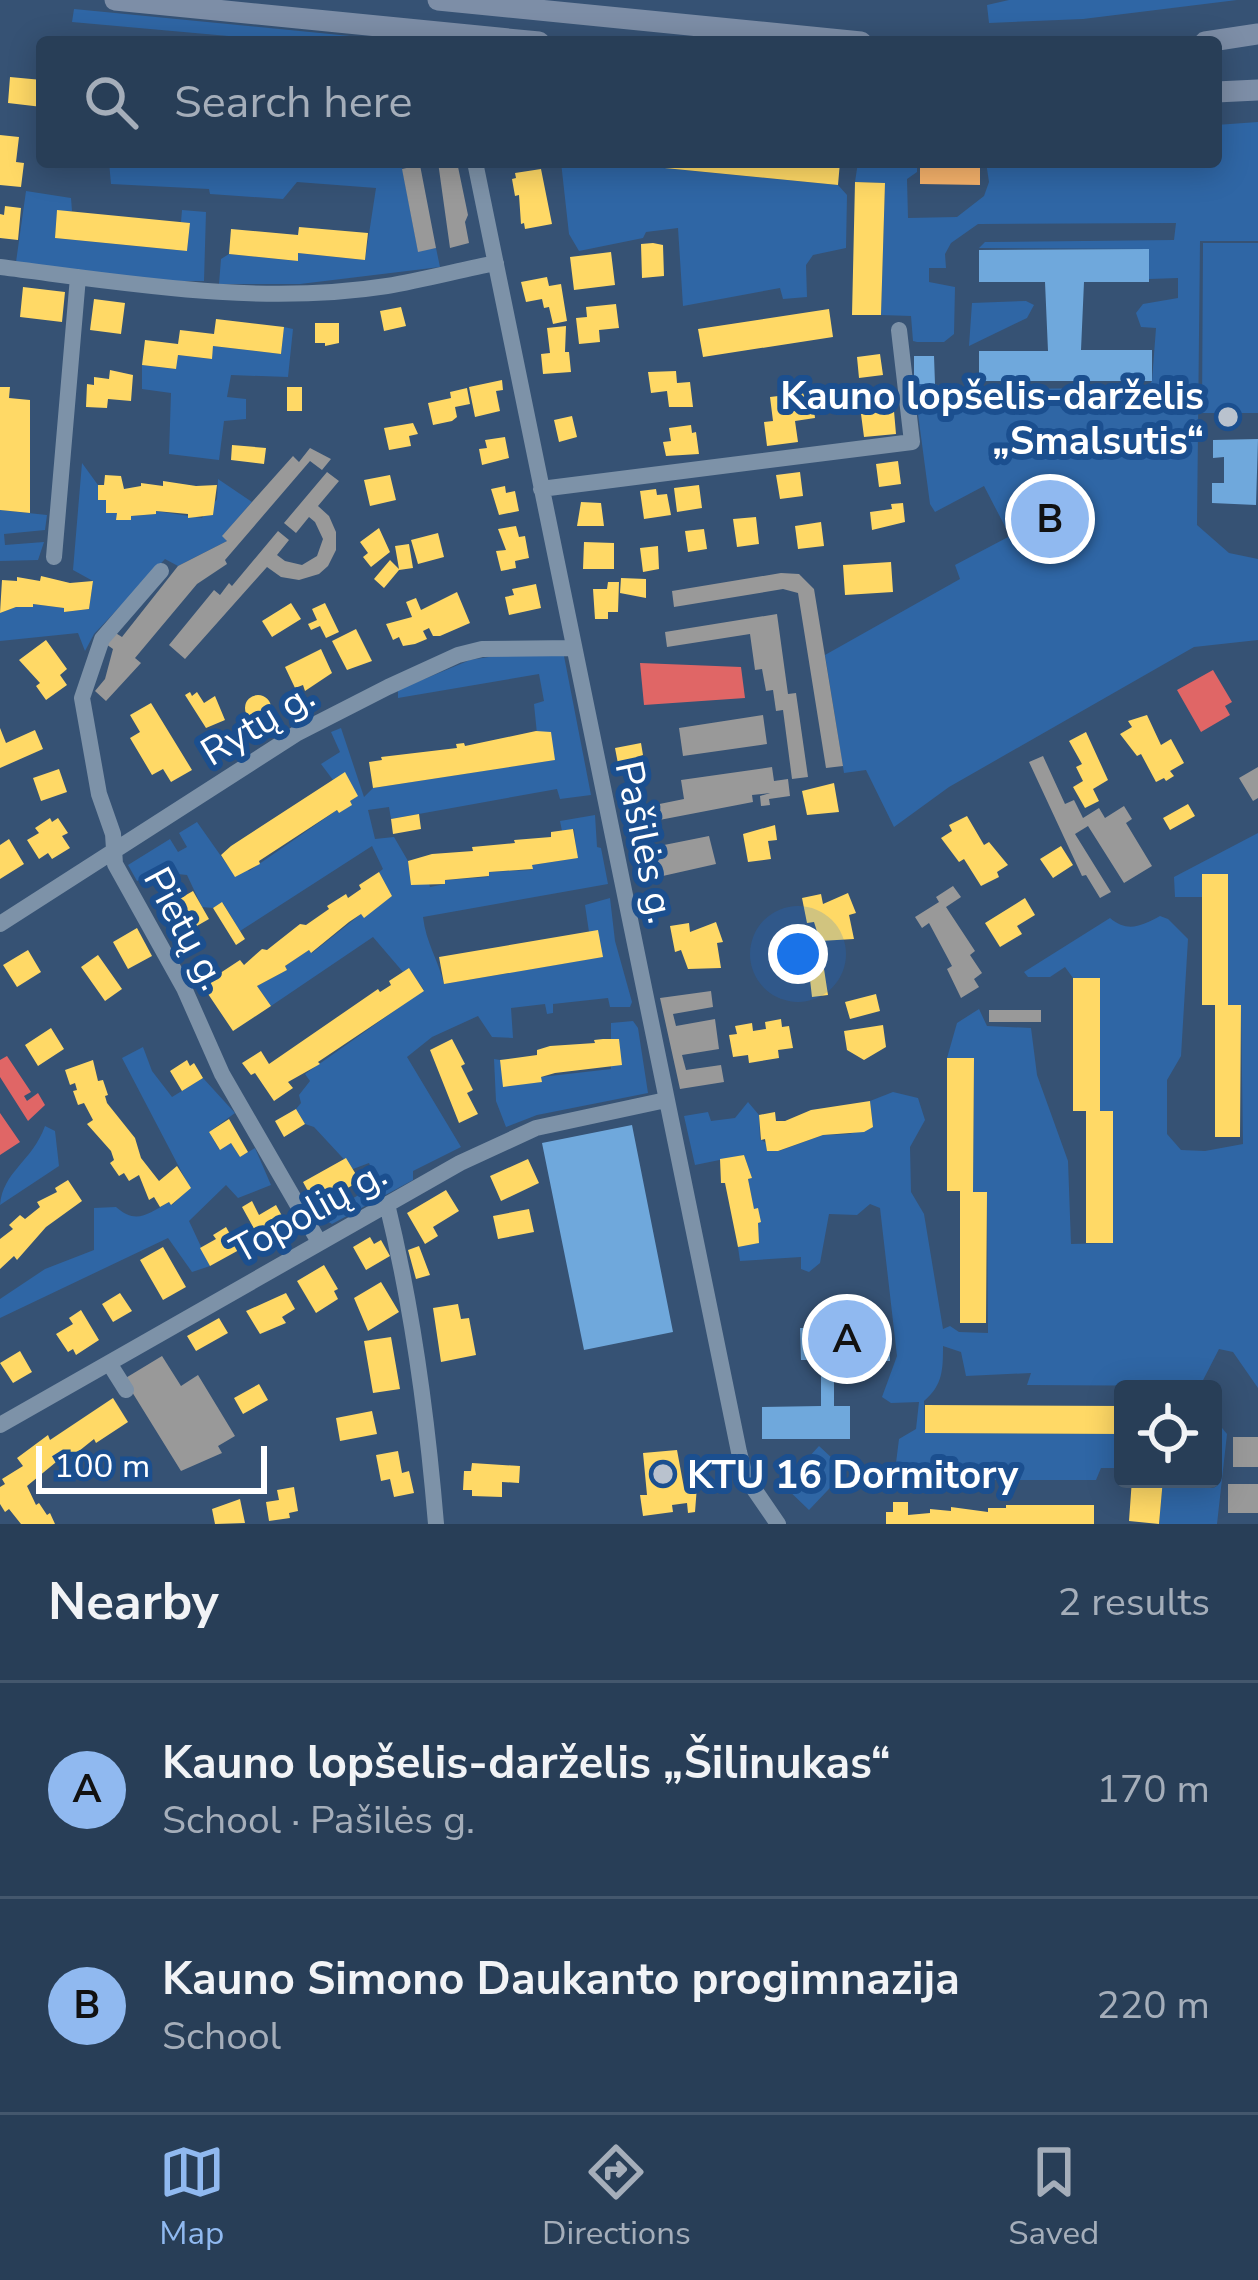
<!DOCTYPE html>
<meta charset="utf-8">
<style>
body{margin:0;font-family:"Nunito Sans",sans-serif;background:#30455d;color:#f1f3f6}
.controls{position:absolute;right:36px;bottom:36px;display:grid;overflow:hidden;border-radius:12px;box-shadow:0 6px 30px #0003}
.controls button{width:108px;height:108px;display:grid;place-items:center;padding:0;border:0;border-bottom:3px solid #44576d;background:#283e57;color:#f1f3f6;font:60px sans-serif}
.scale{position:absolute;left:36px;bottom:30px;width:231px;box-sizing:border-box;padding-left:12px;border:6px solid #fff;border-top:0;font-size:33px;line-height:42px;white-space:nowrap;color:#fff;-webkit-text-stroke:9px #1b4f8f;paint-order:stroke}
.you{position:absolute;left:798px;top:954px;width:42px;height:42px;margin:-30px;border:9px solid #fff;border-radius:50%;background:#1a73e8;box-shadow:0 0 0 18px #1a73e833}
.badge{display:grid;place-items:center;width:78px;height:78px;border-radius:50%;background:#90b9f0;color:#111;font-size:39px;font-weight:700}
.pin{position:absolute;translate:-50% -50%;border:6px solid #fff;box-shadow:0 3px 12px #0006}
.list{margin:0;padding:0;list-style:none}
h2{display:flex;justify-content:space-between;align-items:center;height:156px;margin:0;padding:0 48px;font-size:51px}
h2 small{font-size:39px;font-weight:400;color:#a5aeba}
.list li{display:grid;grid-template-columns:78px 1fr auto;gap:36px;align-items:center;box-sizing:border-box;height:216px;padding:0 48px;border-top:3px solid #44576d}
.list b{display:block;font-size:45px;white-space:nowrap}
.list p{margin:0;font-size:39px;white-space:nowrap;color:#a5aeba}
.list em{font-size:39px;font-style:normal;color:#a5aeba}
.icon{flex:none;width:66px;height:66px;fill:none;stroke:currentColor;stroke-width:2;stroke-linecap:round;stroke-linejoin:round}
.map{position:relative;flex:none;width:1258px;height:1524px;overflow:hidden}
.search{position:absolute;background:#283e57;box-shadow:0 6px 30px #0003;left:36px;right:36px;top:36px;height:132px;display:flex;align-items:center;gap:30px;box-sizing:border-box;padding:0 42px;border-radius:12px;color:#a5aeba;font-size:45px}
.sheet{height:588px;background:#283e57}
nav{display:flex;justify-content:space-around;align-items:center;box-sizing:border-box;height:168px;border-top:3px solid #44576d;background:#283e57;font-size:33px;color:#a5aeba}
nav a{display:grid;justify-items:center;gap:6px}
nav .on{color:#90b9f0}
.map>svg:first-child{display:block}
</style>
<div class="map">
<svg width="1258" height="1524" viewBox="0 0 1258 1524">
<rect width="100%" height="100%" fill="#365274"/>
<path fill="#2f66a5" d="M1009,0H1237L1083,19L989,23L987,5Z
M74,9L401,41L412,42H295L72,22Z
M1258,122V241H1200L1197,525L1229,553L1258,559V640L1194,647L949,787L894,827L866,770L844,773L825,655L960,579L955,565L1010,536L984,486L935,512L930,504L914,384H935L972,398L981,389L1123,388L1125,413L1152,381L1156,328L1141,327L1136,313L1143,304L1178,298V278L1149,279L1148,249L979,248L985,242L1174,240L1176,223L978,224L951,243L945,254L946,268H929V282L955,287L954,334L944,342H917L913,341L911,316L881,315L885,183L855,182L858,162H917V172L907,179L908,218L957,217L984,196L989,182L986,162H1216V125Z
M109,162H401L418,251L436,248L440,267L300,284H219L221,259L229,254L297,261L298,253L365,260L376,188L297,182L283,199L210,194L209,189L111,184Z
M561,162H601L838,185L847,195L846,248L813,255L806,265L807,297L783,299L780,288L683,306L678,228L646,232L643,238L579,251L569,234Z
M26,191L71,198L72,211H57L55,238L187,251L190,223L181,222L182,210L206,212L204,281H164L16,262Z
M1203,243H1258V413H1202Z
M1026,301L1034,305L1027,318L969,346L972,303Z
M284,327L293,329L288,377L231,375L227,397L246,399V419L224,421L219,460L169,454L171,393L142,389V365L175,369L178,355L211,359L213,346L281,354Z
M82,463L98,485V500H106V512L117,513V520H130L131,516L156,514V511L202,518L217,499L218,479L252,502L223,535L227,541L178,566L165,559L94,634L85,651L78,633L0,641V613L16,607H32L33,604L64,608L65,612L89,609L93,581L73,570Z
M0,510L47,515L45,530L4,534L5,545L44,542L38,560L0,561Z
M501,655L564,656L591,795L560,799L557,789L391,819L389,807L368,810L375,839L394,837L408,861L412,885L429,883L430,887L445,884V880L488,877L489,872L532,870V865L577,858L574,829L562,831L560,821L595,815L597,847L601,848L608,884L423,917C426,943 438,959 444,984L602,957L589,932L585,905L610,898L615,941L632,1002L630,1007H610L608,998L553,1004V1013L547,1014L545,1004L511,1008L513,1038L492,1037L478,1016L432,1037L407,1057L461,1147L413,1171V1180L332,1224L320,1217L378,1184L369,1163L353,1169L314,1127L305,1124L296,1109L301,1103L299,1095L310,1081L305,1074L424,990L409,969L403,972L373,937L271,1006L257,986L287,970L285,966L309,950L312,953L361,914L364,917L392,896L379,872L383,869L372,846L240,931L223,903L213,908L202,907L187,875L159,872L137,881L128,865L170,839L178,852L187,847L179,833L197,822L235,876L247,869L249,871L337,810L339,813L351,805L350,801L357,796L345,773L333,780L321,764L340,752L331,732L341,728L364,797L373,788L554,760L551,733L537,734L534,704L544,701L539,674L398,698V690L470,660Z
M1258,833V1388L1233,1352L1219,1349L1200,1386L1027,1385L1031,1373L966,1376L961,1352L943,1346C943,1369 943,1385 924,1401L925,1433L1123,1434V1468H1101L1096,1480H992L990,1470L895,1471L899,1439L916,1429L919,1402L891,1403L882,1397L897,1356L880,1208L870,1204L857,1215L829,1214L820,1263L809,1272L801,1269V1257L740,1261L738,1247L758,1243V1209H754L748,1179L752,1178L744,1155L695,1165L684,1116L708,1112L711,1121L735,1118L748,1102L759,1115L760,1139L779,1151L823,1135L849,1134L873,1127L870,1101L893,1092L918,1098L925,1120L910,1147L911,1192L924,1214L943,1329L950,1326L959,1332L988,1333L987,1192H973L974,1059L947,1058L957,1023L979,1009L987,1026L1031,1028L1037,1075L1068,1161L1071,1244L1112,1243L1113,1112L1100,1111V978H1073L1065,967L1050,977H1028L1024,972L1110,918C1128,933 1141,926 1160,916L1168,919L1188,939L1181,1056L1167,1080V1134L1181,1150L1205,1151L1243,1144L1241,1006L1228,1005V874H1203L1202,897H1175L1174,877Z
M633,1021L638,1028L648,1093L537,1115L506,1127L496,1101L494,1059L500,1060L504,1086L541,1082V1077L611,1069V1023Z
M143,1047L152,1071L172,1097L203,1078L235,1113L209,1132L219,1149L231,1143L240,1157L255,1148L271,1185L238,1198L226,1185L189,1221L210,1266L192,1272L168,1238L0,1318V1299L45,1269L94,1250V1208L116,1207C136,1225 148,1214 169,1202L172,1205L190,1188L122,1058Z
M45,1126L55,1131L59,1166L0,1205C3,1171 32,1162 45,1126Z
M1213,1417L1227,1434L1217,1524H1159L1163,1479H1213Z
M819,1446L846,1471L809,1510L783,1485Z"/>
<path fill="#ffd966" d="M10,77L42,80V107L8,103Z
M0,135L19,137L16,162L24,163L21,187L0,185Z
M634,162H840L838,185L634,165Z
M541,169L552,224L525,229L524,223L521,224L519,195L515,196L512,179L516,178L515,173Z
M855,182L885,183L881,315H852Z
M5,206L21,208L18,240L0,238V214L4,215Z
M57,210L190,223L187,251L55,238Z
M299,227L368,233L365,260L298,253V261L229,254L231,229L298,235Z
M653,243L663,245L664,276L642,278L641,244Z
M611,252L615,285L574,290L570,257Z
M547,277L549,286L561,284L567,321L553,324L549,307L544,308L542,299L526,302L521,282Z
M23,287L65,292L62,322L20,317Z
M94,299L125,303L121,334L90,330Z
M616,304L619,328L599,330L600,342L579,344L576,318L587,317L586,307Z
M401,307L406,326L384,331L380,311Z
M829,309L833,337L703,357L698,329Z
M216,319L284,327L281,354L213,346L212,359L178,355L176,369L142,365L145,340L178,344L180,330L214,334Z
M315,323H339V343L325,346V343H315Z
M566,326L565,352H569L571,372L543,374L541,354L550,353L547,328Z
M880,354L883,375L859,378L857,357Z
M110,370L133,375L131,401L108,399L107,408L86,407L87,384L94,385V377L109,379Z
M676,371L677,383L690,382L693,407H669L667,391L651,393L648,372Z
M502,380L503,390L496,391L500,411L475,417L469,387Z
M0,387H10L9,398L30,400V513L0,510Z
M287,387H302V411H287Z
M467,388L470,404L455,407L457,417L452,421L433,425L428,403L451,398L450,392Z
M812,392L815,418L795,421L798,442L767,446L764,422L773,421L770,397Z
M894,411L896,434L864,437L861,414Z
M572,416L577,437L559,442L554,420Z
M413,423L418,434L409,436L411,446L389,450L384,428Z
M691,425L692,433L696,432L699,454L666,456L663,442L671,441L669,428Z
M505,437L509,458L482,465L479,449L487,448L485,440Z
M232,445L266,448L264,464L231,460Z
M898,461L901,484L879,487L876,464Z
M800,472L803,496L780,499L776,475Z
M105,475L121,476L124,489L141,486V483L163,486V481L196,486L217,485L213,515L188,518V514L156,511V514L131,516V520H116L117,513H106V500H98V485H104Z
M390,475L396,500L370,506L364,480Z
M699,485L702,508L677,512L674,488Z
M505,486L506,493L515,491L519,511L499,515L491,489Z
M656,489L657,495L667,494L671,515L644,519L640,491Z
M581,502L601,503L604,526H577Z
M903,503L905,522L872,530L870,512L892,509L891,504Z
M756,517L759,544L737,547L733,519Z
M821,522L824,546L798,549L795,526Z
M516,526L519,537L525,536L529,558L515,561L516,568L501,571L496,551L506,550L498,529Z
M379,528L390,552L371,567L363,557L368,553L360,542Z
M704,529L707,549L688,552L685,531Z
M438,533L444,557L418,564L411,540Z
M584,542L614,543V569H583Z
M409,544L413,568L399,570L384,588L374,579L390,560L399,569L395,546Z
M658,546L659,569L643,572L640,548Z
M891,562L893,592L845,595L843,565Z
M41,576L70,583L93,581L89,609L64,612V608L33,604V607H16L0,613L2,580L17,581V577L40,581Z
M621,578L646,579V598L620,593Z
M608,582H619L618,612H608V619H595L593,589H607Z
M536,584L541,608L509,615L505,597L514,595L512,589Z
M457,592L470,623L440,636H433L429,628L423,631L427,639L415,644L403,646L399,637L393,640L386,624L412,617L406,602L416,598L421,610Z
M291,603L301,619L272,637L262,621Z
M325,603L339,632L326,638L320,626L311,630L308,624L317,620L312,609Z
M356,629L372,661L347,670L332,641Z
M46,640L67,669L60,675L67,685L46,700L36,686L40,683L19,660Z
M321,649L332,673L305,691L303,685L295,688L285,667Z
M190,692L192,696L197,692L204,703L215,696L225,720L206,728L185,695Z
M245 708a13 13 0 1 1 26 0a13 13 0 1 1-26 0Z
M151,703L192,770L171,782L163,769L152,775L130,738L140,732L130,715Z
M1147,715L1161,745L1171,739L1184,763L1170,771L1174,776L1166,781L1164,778L1156,782L1141,754L1137,756L1120,734L1132,727L1128,721Z
M0,728L6,743L35,730L43,749L0,768Z
M536,731L551,732L555,760L373,788L369,762L382,760L381,757L457,748L456,744L464,743L465,746Z
M1086,732L1108,780L1093,789L1099,801L1085,808L1073,787L1083,781L1076,767L1082,764L1069,741Z
M641,743L643,755L636,757L638,765L619,769L615,748Z
M59,769L67,792L41,801L33,778Z
M345,772L358,796L350,801L352,805L339,813L337,810L259,861L260,864L235,877L221,855L231,846Z
M834,783L839,812L807,815L802,791Z
M1188,804L1195,816L1170,830L1163,818Z
M419,814L421,829L393,834L391,819Z
M967,816L984,845L989,842L1008,865L997,872L999,877L981,886L964,859L959,862L941,838L952,831L949,825Z
M50,818L52,822L58,818L68,833L62,836L70,848L52,859L48,853L39,859L27,840L39,833L35,828Z
M775,825L777,840L768,841L771,859L748,862L743,834Z
M573,829L578,858L532,865L533,869L489,872V876L445,880V884L411,885L408,861L432,854L473,851L472,847L515,843L514,840L551,837V832Z
M9,839L24,864L0,879V845Z
M1061,846L1073,865L1053,878L1040,859Z
M379,872L392,896L364,918L361,914L349,922L311,953L309,950L285,966L287,970L257,986L271,1006L233,1031L202,985L240,960L244,965L262,949L267,950L300,924L306,925L329,909L327,906L346,894L348,898L361,889L359,885Z
M1202,874H1228V1005H1241L1240,1137H1215V1005H1202Z
M193,891L209,919L181,935L165,907Z
M848,893L856,913L849,915L854,939L820,941L814,922L807,923L802,898L821,894L823,904Z
M1025,898L1035,915L1017,926L1022,934L1000,947L985,923Z
M222,902L245,939L236,945L213,908Z
M716,922L723,942L717,943L721,968L688,969L681,950L675,952L670,926L689,923L690,932Z
M137,928L152,956L128,969L113,942Z
M598,930L603,957L444,984L439,957Z
M28,950L41,972L17,987L3,965Z
M98,955L122,989L105,1001L81,967Z
M409,968L424,991L318,1062L320,1064L288,1082L293,1088L274,1101L255,1073L251,1075L242,1063L261,1051L269,1064L378,989L380,992L391,985L389,981Z
M824,969L828,995L812,997L809,971Z
M1073,978H1100V1111H1113V1243H1086V1111H1073Z
M876,994L880,1011L850,1019L845,1002Z
M781,1019L782,1027L789,1026L793,1048L778,1050L779,1058L749,1063L748,1055L733,1057L729,1035L737,1034L735,1026L752,1023L753,1031L766,1029L765,1022Z
M883,1025L886,1047L864,1060L847,1050L844,1031Z
M51,1028L64,1049L38,1066L25,1045Z
M452,1039L465,1064L461,1066L473,1090L467,1093L478,1114L459,1123L430,1050Z
M603,1039H619L622,1065L555,1073L541,1077L542,1082L503,1087L500,1060L537,1055V1050L550,1046L595,1043L594,1040Z
M947,1058H974L973,1192H987L986,1323H960V1191H947Z
M93,1060L98,1081L103,1080L108,1095L105,1096L107,1103L135,1138L141,1158L159,1181L177,1166L191,1188L171,1205L169,1202L160,1207L154,1197L149,1200L139,1175L129,1181L124,1173L119,1176L110,1163L114,1160L111,1151L87,1124L93,1120L84,1103L78,1105L73,1091L77,1090L75,1083L70,1085L65,1070Z
M187,1060L190,1066L194,1063L203,1078L182,1091L170,1071Z
M870,1101L873,1127L864,1132L823,1135L778,1151H767L765,1139L761,1140L759,1115L775,1112L776,1121H785L811,1110Z
M296,1109L305,1124L284,1137L275,1121Z
M229,1119L248,1152L240,1157L231,1143L220,1150L209,1132Z
M744,1155L752,1178L748,1179L754,1209L758,1208L761,1222L758,1223L759,1243L738,1247L725,1183H721L720,1159Z
M346,1158L360,1181L316,1206L303,1182Z
M528,1159L539,1183L501,1201L490,1176Z
M68,1180L82,1201L46,1227L17,1260L14,1256L0,1269V1239L13,1229L9,1225L20,1215L25,1219L40,1207L37,1202L57,1192L55,1188Z
M446,1190L459,1211L433,1227L438,1236L425,1244L407,1213Z
M252,1201L259,1215L276,1205L287,1225L269,1235L266,1229L257,1234L242,1207Z
M529,1209L534,1232L498,1239L493,1216Z
M226,1227L239,1250L210,1266L200,1248L216,1239L213,1235Z
M370,1237L374,1244L381,1240L390,1256L366,1270L353,1247Z
M419,1246L430,1275L416,1279L408,1250Z
M163,1247L186,1287L163,1300L140,1260Z
M324,1265L338,1289L334,1291L338,1299L316,1313L297,1281Z
M381,1282L399,1312L368,1331L354,1298Z
M120,1293L132,1311L113,1322L102,1304Z
M286,1293L295,1309L282,1317L286,1323L260,1334L246,1311Z
M458,1304L461,1319L469,1318L476,1355L441,1362L433,1308Z
M81,1310L99,1340L76,1355L73,1349L68,1352L56,1334L73,1324L69,1318Z
M219,1318L228,1333L196,1351L187,1336Z
M391,1337L400,1389L373,1393L364,1341Z
M20,1351L32,1372L13,1383L0,1363Z
M259,1384L268,1400L243,1414L234,1398Z
M113,1398L128,1422L96,1443L94,1439L64,1463L61,1458L27,1486L36,1505L39,1503L47,1515L50,1513L55,1524H21L9,1509L5,1512L0,1504V1487L5,1484L2,1479L23,1466L17,1458L48,1435L50,1440Z
M925,1405L1123,1406V1434L925,1433Z
M372,1411L377,1434L340,1441L336,1418Z
M677,1450L684,1488L697,1486L695,1512L688,1513L687,1503L672,1505L673,1512L643,1516L640,1495H647L643,1453Z
M398,1451L402,1473L409,1471L414,1493L394,1497L390,1479L381,1481L376,1455Z
M472,1463L520,1466L519,1483L502,1482V1497L472,1496V1490H463L464,1471H471Z
M1132,1479H1163L1159,1524L1129,1521Z
M294,1487L298,1511L289,1513L290,1518L269,1521L266,1502L279,1500L277,1490Z
M240,1499L245,1523L215,1524L212,1509Z
M893,1502H908V1515L930,1513V1509L951,1511V1507L988,1512V1508H1006V1505H1094V1524H886V1512H893Z"/>
<path fill="#e06666" d="M640,663L741,667L745,698L644,705Z
M1213,670L1232,702L1225,706L1230,715L1201,732L1177,690Z
M7,1056L31,1092L24,1096L27,1101L38,1093L45,1105L28,1121L0,1077V1060Z
M0,1113L20,1142L0,1155Z"/>
<path fill="#6fa8dc" d="M1149,249V282H1084L1081,350H1152V381H979V351H1048L1045,282H979V250Z
M914,356H934L935,384H914Z
M1258,439L1256,505L1212,503V483H1224V457L1213,458V440Z
M632,1125L673,1332L584,1350L542,1143Z
M800,1328H889L890,1361H834V1406H850V1439H762V1407L821,1406V1360H801Z"/>
<path fill="#f6b26b" d="M920,162H980V185L920,184Z"/>
<path fill="#999" d="M438,162H457L468,215L465,222L469,243L450,248Z
M420,165L436,248L418,252L402,169Z
M310,448L331,459L322,470L310,461L225,560L227,564L197,584L135,658L141,663L106,701L95,691L105,679L113,649L106,644L114,632L122,637L178,566L227,541L222,536L252,502L293,456L299,462Z
M327,472L339,481L318,506L329,516L336,532V550L328,566L319,574L299,580L281,577L267,567L185,659L169,645L214,590L220,595L229,583L232,586L278,531L289,540L277,555L285,561L302,565L317,556L323,539L315,522L309,517L296,533L284,523Z
M781,573L799,574L814,589L843,766L826,768L798,593L783,589L674,607L672,591Z
M777,614L788,694L796,693L808,777L792,779L783,710L776,711L773,690L766,691L762,669L755,670L750,634L667,647L665,632Z
M763,715L767,744L683,756L679,728Z
M1043,756L1065,804L1074,800L1083,818L1099,808L1105,818L1124,806L1132,819L1126,823L1152,866L1124,883L1088,826L1075,834L1111,892L1100,898L1086,875L1082,876L1029,762Z
M772,767L774,781L788,779L790,796L769,799L770,805L761,806L760,796L770,793L752,795L753,802L649,822L654,847L709,836L716,864L645,880L630,810L684,799L681,780Z
M1258,767V798L1253,801L1239,778Z
M953,886L961,897L946,907L975,951L970,955L982,973L974,979L979,987L961,998L947,969L952,966L929,923L922,928L915,917L939,902L936,897Z
M711,991L713,1007L673,1014L676,1026L715,1019L719,1049L682,1055L686,1070L721,1065L724,1082L680,1089L660,998Z
M989,1010H1041V1022H989Z
M162,1356L181,1386L198,1375L235,1436L218,1446L222,1453L181,1471L124,1379Z
M1233,1437H1258V1467H1233Z
M1228,1484H1258V1513H1228Z"/>
<g fill="none" stroke-linecap="round" stroke-linejoin="round">
<path stroke="#7d92a8" stroke-width="16" d="M475,162L739,1452L745,1476L778,1524
M0,267C127,283 259,306 387,286C423,280 460,270 496,263
M541,489L912,442L899,330
M54,557L78,277
M161,571L102,639L82,698L99,794L113,834L115,864L184,988L222,1074L319,1242
M0,924L296,734L388,687L458,655L482,649L574,648
M387,1204C413,1310 427,1415 436,1524
M109,1363L126,1390
M0,1425L460,1163L536,1128L666,1100"/>
<path stroke="#7d8ea7" stroke-width="21" d="M115,0L539,42
M438,0L861,42
M1205,42L1258,34
M1216,92L1258,90"/>
</g>
<g fill="#b9c2ce" stroke="#1b4f8f" stroke-width="4.5">
<circle cx="1228" cy="417" r="12"/>
<circle cx="663" cy="1474" r="12"/>
</g>
<g text-anchor="middle" stroke-width="12" stroke-linejoin="round" paint-order="stroke">
<g font-size="39" font-weight="bold" fill="#fff" stroke="#1b4f8f" text-anchor="end">
<text x="1204" y="409">Kauno lopšelis-darželis<tspan x="1204" dy="45">„Smalsutis“</tspan></text>
<text x="687" y="1488" text-anchor="start">KTU 16 Dormitory</text>
</g>
<g font-size="39" fill="#fff" stroke="#1b4f8f">
<text transform="translate(257 723) rotate(-31)" y="14">Rytų g.</text>
<text transform="translate(646 842) rotate(78)" y="14">Pašilės g.</text>
<text transform="translate(186 928) rotate(62)" y="14">Pietų g.</text>
<text transform="translate(308 1211) rotate(-29)" y="14">Topolių g.</text>
</g>
</g>
</svg>
<div class="controls">
<button><svg class="icon" aria-label="locate" viewBox="0 0 24 24"><circle cx="12" cy="12" r="6"/><path d="M12 2v4M12 18v4M2 12h4M18 12h4"/></svg></button>
</div>
<div class="scale">100 m</div>
<div class="you"></div>
<div class="pin badge" style="left:847px;top:1339px">A</div>
<div class="pin badge" style="left:1050px;top:519px">B</div>
<div class="search"><svg class="icon" aria-label="search" viewBox="0 0 24 24"><circle cx="10" cy="10" r="6"/><path d="M15 15l6 6"/></svg>Search here</div>
</div>
<section class="sheet">
<h2>Nearby<small>2 results</small></h2>
<ul class="list">
<li><span class="badge">A</span><div><b>Kauno lopšelis-darželis „Šilinukas“</b><p>School · Pašilės g.</p></div><em>170 m</em></li>
<li><span class="badge">B</span><div><b>Kauno Simono Daukanto progimnazija</b><p>School</p></div><em>220 m</em></li>
</ul>
</section>
<nav>
<a class="on"><svg class="icon" aria-label="map" viewBox="0 0 24 24"><path d="M3 6l6-2 6 2 6-2v14l-6 2-6-2-6 2zM9 4v14M15 6v14"/></svg>Map</a>
<a><svg class="icon" aria-label="directions" viewBox="0 0 24 24"><path d="M12 3l9 9-9 9-9-9zM9 14v-3h6M13 9l2 2-2 2"/></svg>Directions</a>
<a><svg class="icon" aria-label="saved" viewBox="0 0 24 24"><path d="M7 4h10v16l-5-4-5 4z"/></svg>Saved</a>
</nav>
